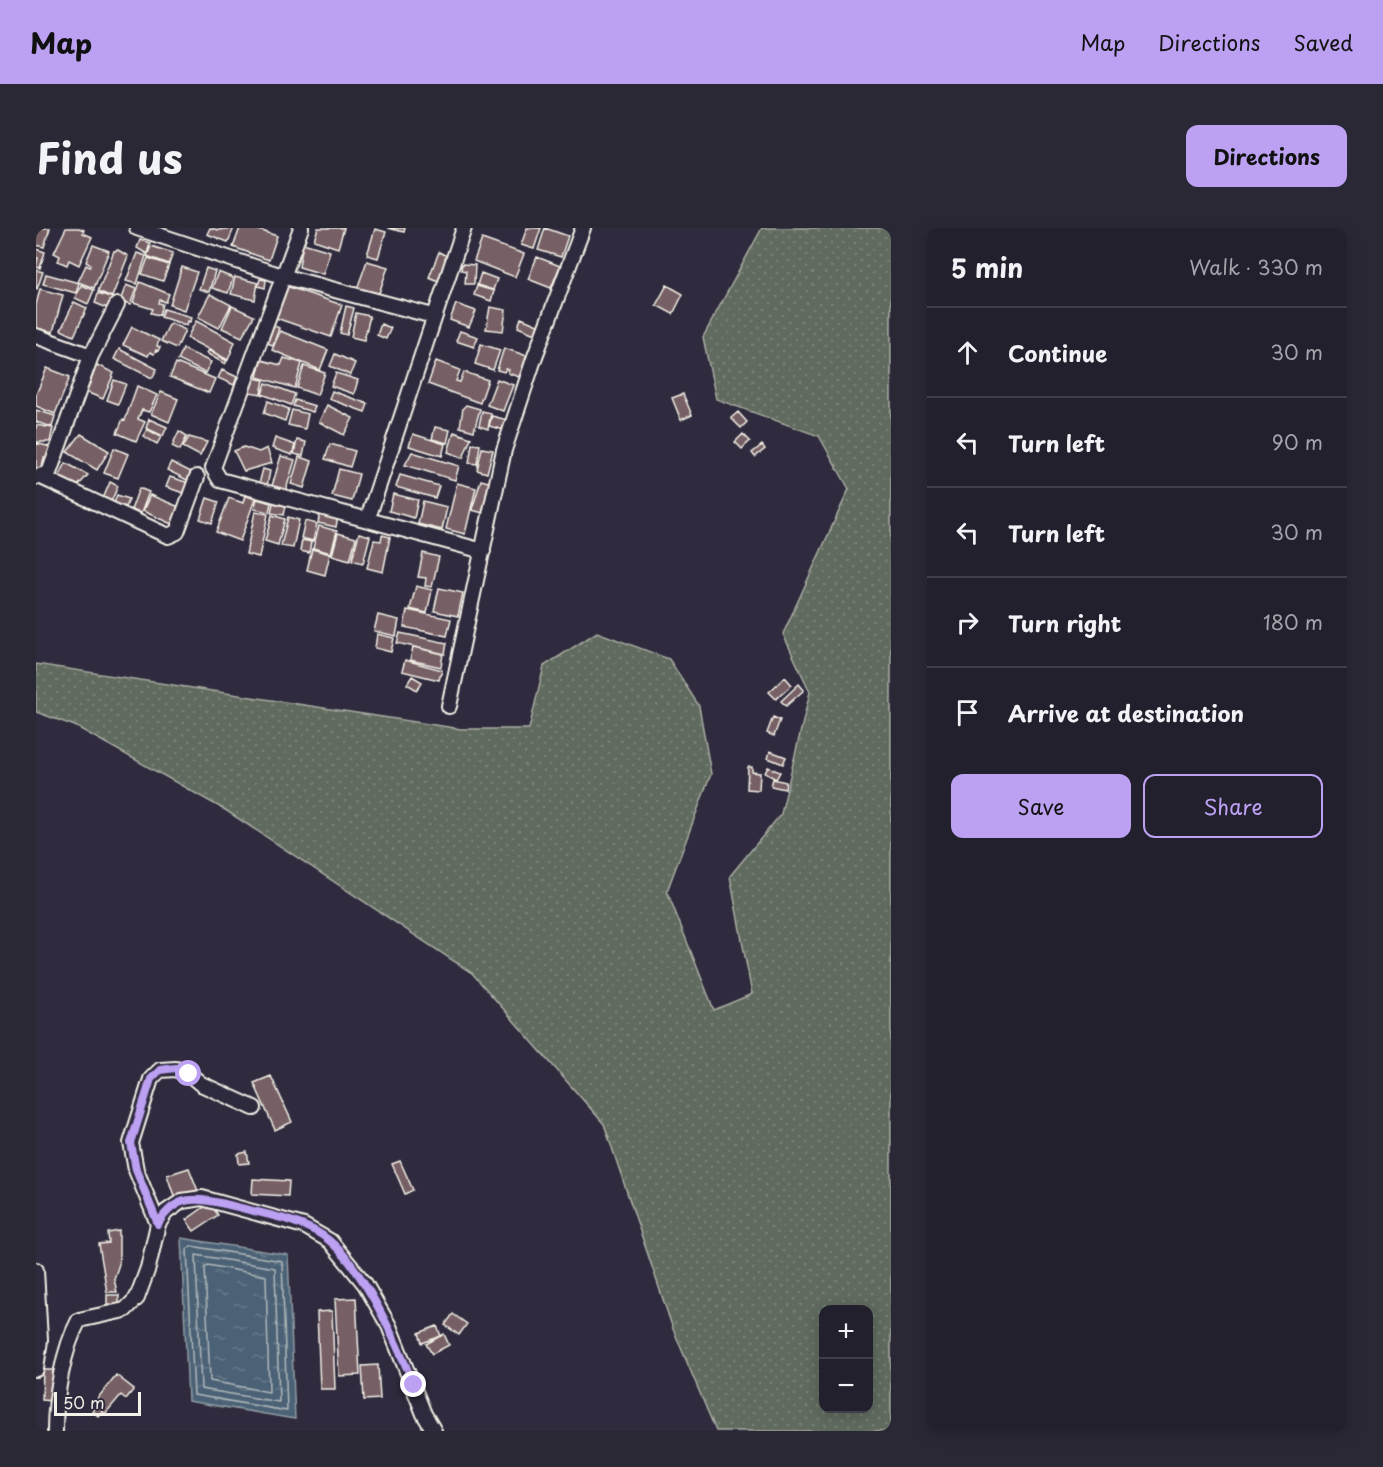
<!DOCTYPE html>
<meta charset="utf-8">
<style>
body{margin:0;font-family:"Playpen Sans",sans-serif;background:#2b2836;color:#f1f3f6}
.controls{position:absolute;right:18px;bottom:18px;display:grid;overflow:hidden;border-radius:12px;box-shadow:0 3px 15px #0003}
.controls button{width:54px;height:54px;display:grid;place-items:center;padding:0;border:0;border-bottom:2px solid #403e4a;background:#23202e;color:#f1f3f6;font:30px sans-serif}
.scale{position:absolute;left:18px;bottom:15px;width:87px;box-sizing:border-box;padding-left:6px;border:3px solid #f4f1e8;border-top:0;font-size:16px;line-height:21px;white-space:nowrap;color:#f4f1e8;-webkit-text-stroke:4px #2f2a3d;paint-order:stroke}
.stop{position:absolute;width:18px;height:18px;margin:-14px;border:4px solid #bca0f2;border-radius:50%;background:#fff}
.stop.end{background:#bca0f2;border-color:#fff;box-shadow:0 2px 6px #0008}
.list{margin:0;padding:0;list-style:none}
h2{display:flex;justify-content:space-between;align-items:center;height:78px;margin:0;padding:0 24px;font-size:26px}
h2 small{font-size:20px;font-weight:400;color:#a3a3aa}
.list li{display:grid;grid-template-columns:39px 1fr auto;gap:18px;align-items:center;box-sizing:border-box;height:90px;padding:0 24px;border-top:2px solid #403e4a}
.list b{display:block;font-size:22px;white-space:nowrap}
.list em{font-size:20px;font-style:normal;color:#a3a3aa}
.actions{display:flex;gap:12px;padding:18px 24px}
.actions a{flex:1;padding:14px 0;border:2px solid #bca0f2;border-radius:12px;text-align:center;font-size:21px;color:#bca0f2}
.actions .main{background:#bca0f2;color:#111}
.icon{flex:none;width:33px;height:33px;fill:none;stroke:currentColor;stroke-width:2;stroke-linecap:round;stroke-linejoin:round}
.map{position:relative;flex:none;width:855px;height:1203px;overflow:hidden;border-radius:12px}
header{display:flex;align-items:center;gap:36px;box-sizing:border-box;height:84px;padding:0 30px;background:#bca0f2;color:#111}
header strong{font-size:28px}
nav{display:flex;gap:33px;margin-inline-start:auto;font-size:21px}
.intro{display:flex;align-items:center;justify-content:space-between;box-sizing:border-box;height:144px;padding:0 36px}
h1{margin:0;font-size:42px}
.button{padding:15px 27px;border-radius:12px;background:#bca0f2;color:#111;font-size:21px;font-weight:700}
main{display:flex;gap:36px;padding:0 36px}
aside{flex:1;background:#23202e;border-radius:12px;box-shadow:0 3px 15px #0003}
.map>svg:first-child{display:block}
</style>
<header>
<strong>Map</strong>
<nav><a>Map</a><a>Directions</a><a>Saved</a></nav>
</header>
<div class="intro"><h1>Find us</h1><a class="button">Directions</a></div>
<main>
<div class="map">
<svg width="855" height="1203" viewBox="0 0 855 1203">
<defs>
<pattern id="grass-dots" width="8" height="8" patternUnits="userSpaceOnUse" patternTransform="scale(1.5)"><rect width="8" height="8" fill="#606b5f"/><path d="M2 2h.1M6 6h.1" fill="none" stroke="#778176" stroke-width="1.8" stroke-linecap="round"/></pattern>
<pattern id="water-ripples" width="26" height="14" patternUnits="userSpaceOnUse" patternTransform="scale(1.5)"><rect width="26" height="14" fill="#4c6276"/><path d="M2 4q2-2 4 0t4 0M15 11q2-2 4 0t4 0" fill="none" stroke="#66798a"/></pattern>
</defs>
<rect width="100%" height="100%" fill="#2f2a3d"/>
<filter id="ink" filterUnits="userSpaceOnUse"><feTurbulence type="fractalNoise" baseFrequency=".0167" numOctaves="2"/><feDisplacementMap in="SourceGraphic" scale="12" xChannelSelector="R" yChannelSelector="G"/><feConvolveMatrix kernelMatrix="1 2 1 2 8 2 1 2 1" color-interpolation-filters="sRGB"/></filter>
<g filter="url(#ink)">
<path fill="url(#grass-dots)" stroke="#aaaea4" stroke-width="1.5" fill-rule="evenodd" d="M726,0H855V1203H680L637,1101L568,896L436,745L191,583L39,498L0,484V436L425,501H493L508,438L561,404L633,431L663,478L675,546L631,663L678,782L716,766L694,648L745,586L774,464L747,406L813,261L783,208L680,171L667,109ZM788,1082H832V1180H788Z"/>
<path fill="url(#water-ripples)" stroke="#8f9ba4" stroke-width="1.5" d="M145,1010L252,1027L259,1191L152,1173Z"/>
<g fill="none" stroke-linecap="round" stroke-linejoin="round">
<path stroke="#b1b8ba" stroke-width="1.5" d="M155,1018L246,1033L251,1183L158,1167L151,1021Z
M160,1027L239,1040L243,1174L165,1161Z
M172,1037L230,1048L233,1164L174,1153L169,1040Z"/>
</g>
<path fill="#776165" stroke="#f4f1e8" stroke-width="1.5" d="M0,0H14L8,19L0,17Z
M30,0H43L48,2L47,5L56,9L43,37L33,32L31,37L22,33L24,28L18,25Z
M174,0L183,2L198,0L192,14L171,6Z
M204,0H217L241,8L233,32L197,19Z
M282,0H308L302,20L278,12Z
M352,0H369L368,4Z
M491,0H505L498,21L485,17Z
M509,0L532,8L525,29L502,22Z
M339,1L350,4L342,30L331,27Z
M446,11L488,26L479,49L438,33Z
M104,12L114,15L111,26L101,20Z
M267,15L294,23L287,46L263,39Z
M57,17L73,23L58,60L42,54L50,37L54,39L55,37L50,34Z
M115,18L137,25L133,36L111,28Z
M0,21L9,24L4,40L0,39L2,30H0Z
M82,22L92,28L76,69L62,63L78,23Z
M403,24L411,28L402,53L393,49Z
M101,25L110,28L101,56L90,53Z
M501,29L524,38L515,60L492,51Z
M112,30L133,37L127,53L106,46Z
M331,33L352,39L342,68L321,61Z
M426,36L439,37L438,56H429L430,43L425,42Z
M146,39L161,44L148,82L134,77Z
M170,40L179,43L173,64L163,61Z
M0,42L7,44L1,61L0,60Z
M182,44L197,50L192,65L176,60Z
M445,45L461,51L457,62L441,57Z
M10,46L43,55L40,65L7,56Z
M199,49L222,55L219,72L195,66Z
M224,51L230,52L229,60L222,58Z
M104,54L133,66L130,74L124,72L123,75L127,76L124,87L115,85L117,81L97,75Z
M45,57L58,62L52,76L39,70Z
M90,57L100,61L94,77L84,73Z
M631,57L647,66L637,86L620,77Z
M250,58L306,77L295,109L240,90Z
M441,58L458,63L455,73L438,67Z
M4,61L27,67L17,104L0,100V77Z
M62,65L80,71L76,82L59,75Z
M174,66L195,77L183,100L162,89Z
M38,74L51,80L38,108L25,102Z
M420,76L440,83L433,99L414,92Z
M196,78L218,88L206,109L186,100Z
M310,78L318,80L311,107L304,105Z
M454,79L470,82L467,103L450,101Z
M128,81L155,89L154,94L151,93L150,97L125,89Z
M320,85L334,88L328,112L315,109Z
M485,90L504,98L501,107L482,99Z
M160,93L199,114L192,132L151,110Z
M134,95L149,102L141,120L125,113Z
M235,96L243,100L237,117L228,114Z
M345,96L355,100L350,111L341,107Z
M96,99L123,112L121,118L124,119L122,123L120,122L118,126L114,124L112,128L87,117Z
M244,103L292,122L284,142L236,122Z
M424,103L442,109L438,119L420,113Z
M445,116L464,122L457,142L439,136Z
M468,120L491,128L483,149L472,145L473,142L470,141L468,144L461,142Z
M83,121L121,141L116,150L78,131Z
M147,121L175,134L169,145L142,132Z
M172,122L191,133L189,136L170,125Z
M299,126L319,135L314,147L294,138Z
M248,130L266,135L259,160L221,149L225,132L245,137Z
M400,133L424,142L420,153L424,154L428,144L452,152L444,175L392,156Z
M140,135L179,151L173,165L134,149Z
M61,137L78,145L67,171L50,164Z
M268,138L289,145L281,167L261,160Z
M11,140L34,149L19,186L0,178V167Z
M186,142L201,149L198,157L182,150Z
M300,145L322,152L318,166L295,158Z
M216,150L228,152L225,166L213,164Z
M461,151L477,157L467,183L451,177Z
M78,152L90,156L82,176L71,172Z
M230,155L259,166L255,177L226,166Z
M101,158L121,167L113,184L106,182L102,191L109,194L100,213L81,205L87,191L89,192Z
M296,163L332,176L329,184L293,171Z
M125,164L142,171L133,194L115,186Z
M647,166L656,187L645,192L636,170Z
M259,172L279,178L277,184L257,178Z
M232,173L253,181L249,193L228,185Z
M291,177L317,190L308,207L283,194Z
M430,177L444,181L438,203L424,199L427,180Z
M0,182L19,188L16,199L0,194Z
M256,182L272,186L269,201L252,197Z
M446,183L455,185L452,201L443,198Z
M702,184L711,194L705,200L695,190Z
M456,188L475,193L472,203L453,198Z
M113,191L131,199L127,208L110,200Z
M0,197L17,200L14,214H0Z
M399,199L414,202L411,215L396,211Z
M111,201L125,209L121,216L107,208Z
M143,203L151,208L144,222L136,218Z
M418,204L435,210L427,230L412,224Z
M45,206L73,223L61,242L31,224Z
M377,206L409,216L406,228L373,218Z
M707,206L714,213L706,221L699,214Z
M153,209L171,214L164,228L147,219Z
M239,210L259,217L256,227L236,220Z
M261,212L270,214L267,228L258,226Z
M0,215L18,220L14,232L8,230L4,245L0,244Z
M294,216L319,223L314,239L289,231Z
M436,216L444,217L441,236L433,235Z
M726,217L729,221L719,229L716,225Z
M208,219L223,224L231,220L236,235L208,243L198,223Z
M78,220L92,226L82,250L68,245Z
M446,220L457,222L451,245L441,242Z
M376,224L423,238L419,252L369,237Z
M245,228L259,232L249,265L235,261Z
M263,229L276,233L268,260L255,256Z
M135,234L157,245L153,253L131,242Z
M30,235L52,247L40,260L22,251Z
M227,241L234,243L231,258L223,256Z
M303,241L323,246L316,273L296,268Z
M364,247L403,258L399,270L360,259Z
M134,249L153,255L150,266L130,259Z
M445,252L456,255L447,285L436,282Z
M74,254L82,258L74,276L66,273Z
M421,255L440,260L429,306L410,301Z
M103,260L113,264L105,285L95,282Z
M357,266L382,272L378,290L353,283Z
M81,267L93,271L90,279L78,275Z
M114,267L148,281L140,298L107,283Z
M209,267L219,271L204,313L180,304L193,270L207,275Z
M171,270L183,274L176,295L164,291Z
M221,271L235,275L233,284L218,281Z
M387,273L411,279L406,302L382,296Z
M237,275L250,278L248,287L235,285Z
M219,284L232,286L223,329L210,326Z
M284,284L302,288L300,299L282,295Z
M236,287L249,291L242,317L229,313Z
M252,289L263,292L257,320L245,318Z
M269,293L281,296L277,313L265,310Z
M283,298L301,303L295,325L277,320Z
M302,305L320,310L314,332L296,327Z
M323,305L334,308L327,335L316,332Z
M346,307L354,309L347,344L331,340L338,312L345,313Z
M266,312L275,314L273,325L264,323Z
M276,321L294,326L289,347L271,342Z
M387,325L403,329L396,359L389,358L390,350L382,349Z
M380,358L396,362L391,385L374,381Z
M403,360L427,365L422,388L398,383Z
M371,382L415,391L411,408L368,399Z
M342,387L363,392L360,408L338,403Z
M364,405L411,415L409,426L361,415Z
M341,406L358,410L355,424L339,420Z
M377,419L407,426L405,439L374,432Z
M369,432L406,442L403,452L366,443Z
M376,448L386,454L381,462L371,456Z
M749,449L756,457L740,471L733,464Z
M763,456L768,462L750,478L745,473Z
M737,489L744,492L738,508L731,505Z
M734,523L750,529L747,536L732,530Z
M712,539H716V544L724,545L723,562L711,561Z
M732,539L744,544L740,551L729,545Z
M737,551L750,554L749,561L735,558Z
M235,848L256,894L239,902L218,855Z
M211,924L213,935L203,936L202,926Z
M364,933L377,962L369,966L356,936Z
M153,940L162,963L139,971L131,947Z
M217,951L253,953L252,968L216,966Z
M174,975L182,987L158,1003L150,992Z
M83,1003V1036L78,1051L81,1064H71L63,1016L73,1015L72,1005Z
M71,1067H83V1078H71Z
M320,1070L324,1147L303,1148L299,1071Z
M296,1083L299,1161H284L281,1084Z
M417,1086L431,1096L423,1107L409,1097Z
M401,1098L405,1108L386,1115L383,1105Z
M408,1106L413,1117L396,1126L390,1116Z
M342,1137L344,1171L328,1172L326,1138Z
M7,1142H17L16,1173L6,1172Z
M80,1147L98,1161L90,1171L85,1167L69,1186L66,1183L62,1188L56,1183L60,1178L57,1176Z"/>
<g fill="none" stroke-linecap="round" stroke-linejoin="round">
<g stroke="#f4f1e8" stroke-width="18">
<path id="minor" d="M101,0L246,48L397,88
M265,0L177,240L184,252L447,323
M0,108L55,128
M3,248L132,308L141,304L161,249
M0,249L13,245L55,128L81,77
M332,290L428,0
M413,478L468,222L498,131L547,0
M122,996L100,942L95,915L115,851L124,842L140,841L153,846L165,856L218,880
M0,1042L4,1112L0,1141
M19,1203C19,1170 27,1121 43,1092L89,1082L101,1070L112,1040L122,996L130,984L146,973L166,970L268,998L294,1013L329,1056L353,1098L388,1186L398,1203"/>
</g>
<use href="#minor" stroke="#2f2a3d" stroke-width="14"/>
</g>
</g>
<g fill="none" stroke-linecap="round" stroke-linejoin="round" filter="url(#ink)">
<path stroke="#bca0f2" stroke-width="8" d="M153,846L140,840L124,842L115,851L95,915L100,942L122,996C139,967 159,969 189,976C219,984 253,989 281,1004C324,1028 359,1112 378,1157"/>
</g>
</svg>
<div class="controls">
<button>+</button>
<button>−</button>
</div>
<div class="scale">50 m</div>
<div class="stop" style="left:153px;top:846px"></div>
<div class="stop end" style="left:378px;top:1157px"></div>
</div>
<aside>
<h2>5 min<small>Walk · 330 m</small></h2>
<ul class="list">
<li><svg class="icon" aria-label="ahead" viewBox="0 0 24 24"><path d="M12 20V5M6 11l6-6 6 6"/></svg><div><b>Continue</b></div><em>30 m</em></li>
<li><svg class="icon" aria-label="left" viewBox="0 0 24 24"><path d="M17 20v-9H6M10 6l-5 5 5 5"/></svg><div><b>Turn left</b></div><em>90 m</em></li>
<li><svg class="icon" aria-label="left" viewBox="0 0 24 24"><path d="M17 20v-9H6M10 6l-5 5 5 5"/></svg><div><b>Turn left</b></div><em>30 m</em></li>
<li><svg class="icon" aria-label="right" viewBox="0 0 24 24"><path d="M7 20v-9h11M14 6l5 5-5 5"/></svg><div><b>Turn right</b></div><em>180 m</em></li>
<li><svg class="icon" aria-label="arrive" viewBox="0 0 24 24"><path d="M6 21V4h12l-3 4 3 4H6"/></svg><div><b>Arrive at destination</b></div></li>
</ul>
<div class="actions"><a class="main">Save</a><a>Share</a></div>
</aside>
</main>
